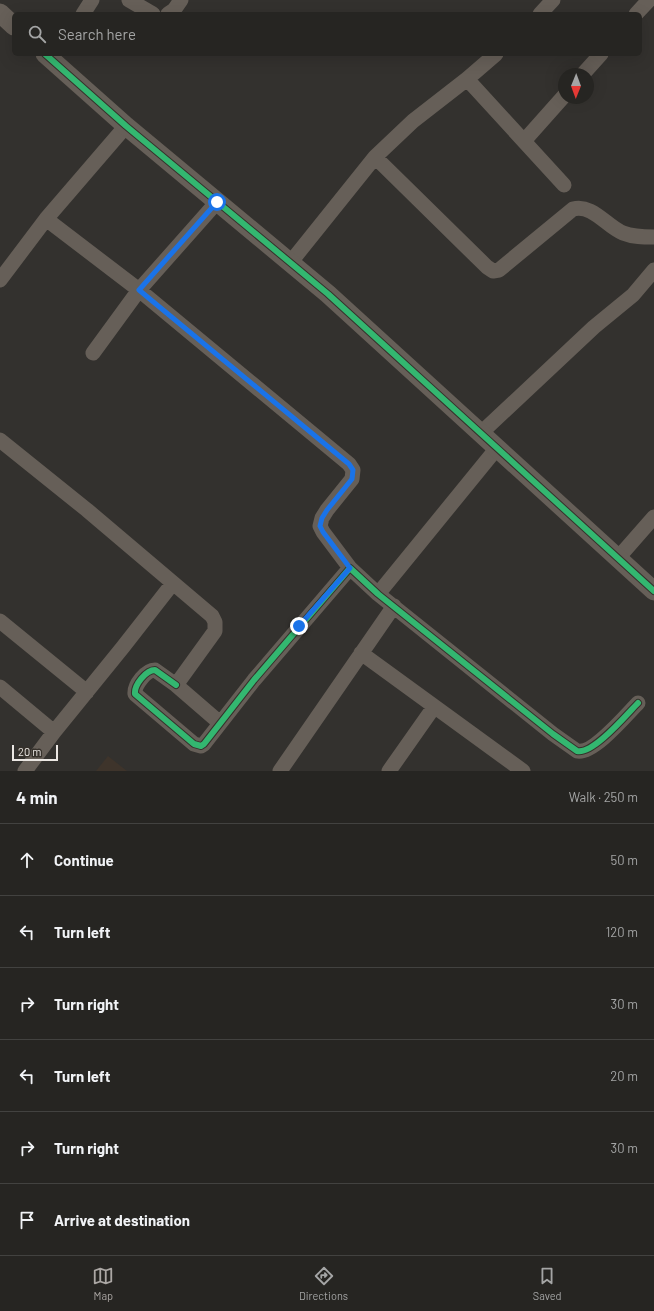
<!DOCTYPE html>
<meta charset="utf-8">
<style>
body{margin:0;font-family:Barlow,sans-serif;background:#32312f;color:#f1f3f6}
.compass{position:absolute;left:558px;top:68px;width:36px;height:36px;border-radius:50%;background:#262522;box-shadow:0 4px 16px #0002;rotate:181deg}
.scale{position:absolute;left:12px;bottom:10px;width:46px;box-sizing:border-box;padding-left:4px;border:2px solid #ebe7e3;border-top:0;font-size:11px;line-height:14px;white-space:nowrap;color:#ebe7e3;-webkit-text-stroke:3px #36312b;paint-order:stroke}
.stop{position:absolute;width:12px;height:12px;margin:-9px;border:3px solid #1a73e8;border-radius:50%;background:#fff}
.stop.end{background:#1a73e8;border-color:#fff;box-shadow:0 1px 4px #0008}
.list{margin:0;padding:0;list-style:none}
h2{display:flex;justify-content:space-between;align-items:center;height:52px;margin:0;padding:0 16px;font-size:17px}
h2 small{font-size:13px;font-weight:400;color:#a4a5a5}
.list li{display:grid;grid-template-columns:26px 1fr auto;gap:12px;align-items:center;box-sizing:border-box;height:72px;padding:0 16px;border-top:1px solid #424240}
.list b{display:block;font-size:15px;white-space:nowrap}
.list em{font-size:13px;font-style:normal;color:#a4a5a5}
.icon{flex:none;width:22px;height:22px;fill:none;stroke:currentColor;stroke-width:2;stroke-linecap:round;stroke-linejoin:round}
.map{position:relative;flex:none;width:654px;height:771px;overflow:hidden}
.search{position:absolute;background:#262522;box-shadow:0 4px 16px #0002;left:12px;right:12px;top:12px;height:44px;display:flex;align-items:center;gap:10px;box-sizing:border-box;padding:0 14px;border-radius:6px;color:#a4a5a5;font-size:15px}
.sheet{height:484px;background:#262522}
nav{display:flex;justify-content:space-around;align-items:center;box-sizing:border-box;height:56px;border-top:1px solid #424240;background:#262522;font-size:11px;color:#a4a5a5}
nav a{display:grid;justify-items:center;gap:2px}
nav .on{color:#aba7a4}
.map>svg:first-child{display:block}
</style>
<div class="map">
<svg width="654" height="771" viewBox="0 0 654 771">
<rect width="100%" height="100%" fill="#33312e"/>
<path fill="#3e342b" d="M108,756L127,771H96Z"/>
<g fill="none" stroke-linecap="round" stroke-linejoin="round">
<path stroke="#665f58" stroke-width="15" d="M129,0L153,14
M83,14L92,0
M168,14L174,10L181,0
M540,14L553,0
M636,14L649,0
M496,54L467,79L413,121L375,157L487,267L493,271L499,270L573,209C593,204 606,226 623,233C633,237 643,237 654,237
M583,74L601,54
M467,79L564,185
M524,141L564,96
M46,219L139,290L349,464L353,470L352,479L327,510L322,518L320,526L323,532L350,568
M290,263L375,157
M0,280L46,219L126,126
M93,353L139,290L217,202
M481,433L594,327L633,295L654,270
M0,440L87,510L212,616L215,622V631L176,685L220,723
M618,558L654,517
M378,594L497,448
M0,621L87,692
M361,653L523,771
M176,685L155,670C146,670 134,685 135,694L194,744L201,746L204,744L254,680L350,568L378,594L553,734L577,751C593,755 627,714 638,703
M0,687L54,732L123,647L173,583
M25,771L54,732
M280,771L394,606
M389,771L434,707"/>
<path stroke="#665f58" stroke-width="19" d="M0,13L14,26
M45,54L126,126L328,294L654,591"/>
<g stroke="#36312b" stroke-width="8">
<path id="cycleway" d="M45,54L126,126L328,294L654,591
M176,685L155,670C146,670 134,685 135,694L194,744L201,746L204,744L254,680L350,568L378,594L553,734L577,751C593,755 627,714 638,703"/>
</g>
<use href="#cycleway" stroke="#33b770" stroke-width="6"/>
</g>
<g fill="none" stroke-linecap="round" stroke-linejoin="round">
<path stroke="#1a73e8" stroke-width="5" d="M217,202L139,290L349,464L353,470L352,479L327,510L322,518L320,526L323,532L350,568L299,626"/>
</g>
</svg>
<svg class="compass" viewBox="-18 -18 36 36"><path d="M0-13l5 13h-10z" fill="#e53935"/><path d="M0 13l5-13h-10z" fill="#a4a5a5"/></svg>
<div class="scale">20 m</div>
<div class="stop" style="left:217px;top:202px"></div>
<div class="stop end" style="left:299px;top:626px"></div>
<div class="search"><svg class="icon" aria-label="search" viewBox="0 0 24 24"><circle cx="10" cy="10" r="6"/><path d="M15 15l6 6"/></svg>Search here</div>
</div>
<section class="sheet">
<h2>4 min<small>Walk · 250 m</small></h2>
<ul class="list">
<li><svg class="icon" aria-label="ahead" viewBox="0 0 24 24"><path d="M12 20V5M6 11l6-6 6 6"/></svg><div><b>Continue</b></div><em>50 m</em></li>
<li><svg class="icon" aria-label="left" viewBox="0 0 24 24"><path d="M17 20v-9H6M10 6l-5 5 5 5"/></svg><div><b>Turn left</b></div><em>120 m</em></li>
<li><svg class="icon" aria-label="right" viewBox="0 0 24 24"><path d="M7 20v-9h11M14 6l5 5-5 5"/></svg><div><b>Turn right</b></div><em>30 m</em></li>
<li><svg class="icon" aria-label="left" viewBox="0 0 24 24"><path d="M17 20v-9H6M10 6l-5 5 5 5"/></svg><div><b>Turn left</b></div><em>20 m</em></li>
<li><svg class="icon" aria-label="right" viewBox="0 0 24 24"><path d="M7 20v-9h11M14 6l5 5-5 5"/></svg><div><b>Turn right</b></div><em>30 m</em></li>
<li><svg class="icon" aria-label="arrive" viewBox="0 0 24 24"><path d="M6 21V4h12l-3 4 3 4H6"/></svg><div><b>Arrive at destination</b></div></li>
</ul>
</section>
<nav>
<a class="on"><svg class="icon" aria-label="map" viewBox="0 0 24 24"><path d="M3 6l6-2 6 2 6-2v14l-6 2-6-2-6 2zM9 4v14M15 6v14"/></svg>Map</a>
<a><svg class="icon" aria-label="directions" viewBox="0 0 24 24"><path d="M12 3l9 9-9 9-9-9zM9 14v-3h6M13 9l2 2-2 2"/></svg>Directions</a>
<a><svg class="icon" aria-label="saved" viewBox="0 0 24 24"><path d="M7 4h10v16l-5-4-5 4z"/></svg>Saved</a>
</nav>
